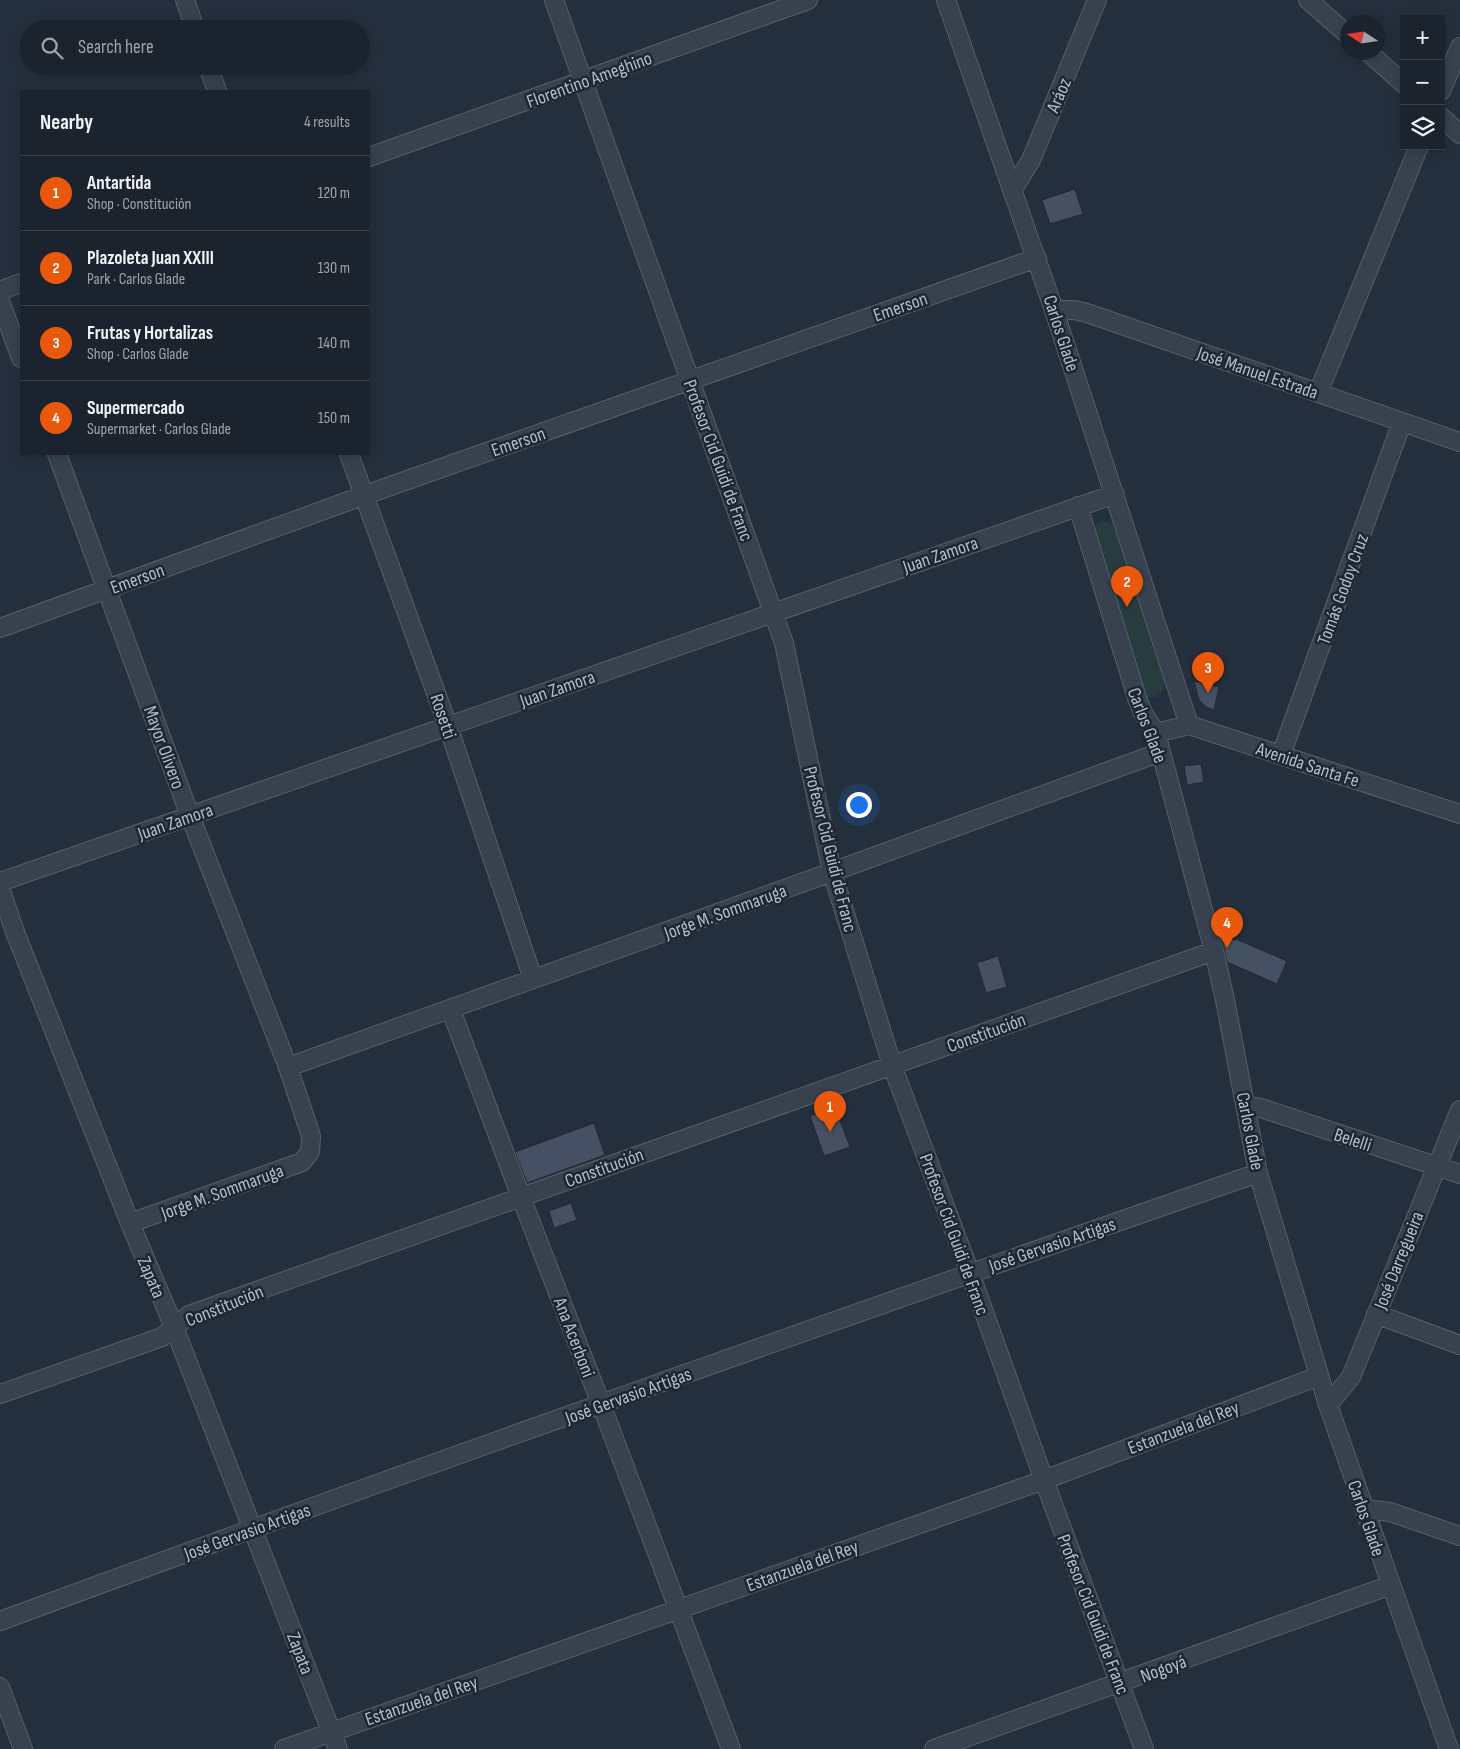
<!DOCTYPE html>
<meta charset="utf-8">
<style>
body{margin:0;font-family:"Sofia Sans Condensed",sans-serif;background:#242b36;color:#f1f3f6}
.controls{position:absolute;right:15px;top:15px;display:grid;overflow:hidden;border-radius:0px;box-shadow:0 2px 12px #0003}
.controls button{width:45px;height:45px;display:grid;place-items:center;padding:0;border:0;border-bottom:1px solid #39404a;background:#1b232e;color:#f1f3f6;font:25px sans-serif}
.compass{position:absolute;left:1340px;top:15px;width:45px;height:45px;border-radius:50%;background:#1b232e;box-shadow:0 2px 12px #0003;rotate:282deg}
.you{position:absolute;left:858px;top:804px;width:18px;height:18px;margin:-12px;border:4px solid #fff;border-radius:50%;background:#1a73e8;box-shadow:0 0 0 8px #1a73e833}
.badge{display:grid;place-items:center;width:32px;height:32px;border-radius:50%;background:#ea580c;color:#fff;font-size:16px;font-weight:700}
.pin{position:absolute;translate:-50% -41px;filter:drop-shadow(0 1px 2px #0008)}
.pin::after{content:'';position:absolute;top:26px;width:18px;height:15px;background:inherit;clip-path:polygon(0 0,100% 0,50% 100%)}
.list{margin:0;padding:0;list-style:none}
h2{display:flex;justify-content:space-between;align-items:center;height:65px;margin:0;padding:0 20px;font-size:21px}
h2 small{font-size:16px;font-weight:400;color:#a0a4aa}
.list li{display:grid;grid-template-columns:32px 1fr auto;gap:15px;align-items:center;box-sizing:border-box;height:75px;padding:0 20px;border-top:1px solid #39404a}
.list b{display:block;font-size:19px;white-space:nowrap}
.list p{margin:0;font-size:16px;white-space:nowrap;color:#a0a4aa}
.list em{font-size:16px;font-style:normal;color:#a0a4aa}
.icon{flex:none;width:28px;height:28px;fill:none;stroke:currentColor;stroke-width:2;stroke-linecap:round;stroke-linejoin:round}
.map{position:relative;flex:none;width:1460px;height:1749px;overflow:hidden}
.search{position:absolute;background:#1b232e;box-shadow:0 2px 12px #0003;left:20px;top:20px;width:350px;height:55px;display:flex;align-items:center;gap:12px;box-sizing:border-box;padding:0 18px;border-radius:28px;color:#a0a4aa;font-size:19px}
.panel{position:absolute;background:#1b232e;box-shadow:0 2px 12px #0003;left:20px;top:90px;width:350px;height:365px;border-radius:0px}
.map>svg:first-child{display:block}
</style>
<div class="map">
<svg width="1460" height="1749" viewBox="0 0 1460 1749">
<rect width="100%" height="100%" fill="#242f3e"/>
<path fill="#263c3f" d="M1102,521L1110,523L1115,529L1165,680L1163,690L1156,697H1145L1092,530L1098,523Z"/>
<path fill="#455162" stroke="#1f2835" d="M1075,189L1083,214L1050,224L1042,200Z
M1194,681L1219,687L1214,710L1206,707L1199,700Z
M1201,764L1204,782L1187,785L1184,766Z
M1236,939L1287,961L1277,984L1227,962L1222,940Z
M998,956L1007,987L986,993L977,963Z
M835,1107L850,1147L824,1156L810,1116Z
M594,1123L605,1155L527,1183L515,1152Z
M571,1203L577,1220L554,1228L549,1211Z"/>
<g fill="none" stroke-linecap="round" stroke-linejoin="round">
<g stroke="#565f6c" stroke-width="20">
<path id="minor" d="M185,0L195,29
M554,0L784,643L832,872L892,1065L970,1273L1044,1480L1144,1749
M946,0L1054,310L1189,725
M1308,0L1348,35
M1368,52L1404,84
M208,66L217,91
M1441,91L1460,47
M1441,117L1460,134
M369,157L808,0
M1013,189L1031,160L1097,0
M0,291L21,283
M0,301L21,358
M1054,310H1074L1087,313L1460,442
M1318,393L1419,146
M57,454L190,816L288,1067L311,1136L310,1152L302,1162L130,1223
M349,454L448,726L533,979
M1078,506L1137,698L1143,713L1156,733L1161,752L1214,951L1225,1000L1258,1173L1328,1405L1449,1749
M0,628L365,495L1037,258
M1156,733L1189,725L1460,814
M1281,755L1402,422
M0,882L1115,494
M0,888L15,932L130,1223L174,1327L338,1749
M451,1010L521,1197L601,1404L731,1749
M288,1067L832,872L1161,752
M1246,1105L1261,1108L1460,1174
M1376,1314L1460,1345
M0,1394L162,1337L189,1315L1214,951
M1328,1405L1351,1377L1460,1110
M1364,1509L1390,1512L1460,1536
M0,1621C418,1467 838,1319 1258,1173
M0,1687L23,1749
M284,1749L1044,1480L1319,1376
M934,1749L1391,1585"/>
</g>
<use href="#minor" stroke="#38414e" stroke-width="18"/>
</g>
<g text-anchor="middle" stroke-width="5" stroke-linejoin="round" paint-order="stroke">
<g font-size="19" fill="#b4bcc9" stroke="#1d2633">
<text transform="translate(589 79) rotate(-20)" y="7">Florentino Ameghino</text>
<text transform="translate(1058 95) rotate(-67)" y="7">Aráoz</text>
<text transform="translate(900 306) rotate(-19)" y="7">Emerson</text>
<text transform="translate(1062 333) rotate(72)" y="7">Carlos Glade</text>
<text transform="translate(1258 372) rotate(19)" y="7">José Manuel Estrada</text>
<text transform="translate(518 441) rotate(-19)" y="7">Emerson</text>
<text transform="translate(719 460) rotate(70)" y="7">Profesor Cid Guidi de Franc</text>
<text transform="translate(940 554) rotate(-19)" y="7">Juan Zamora</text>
<text transform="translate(137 578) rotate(-20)" y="7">Emerson</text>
<text transform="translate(1342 589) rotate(-70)" y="7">Tomás Godoy Cruz</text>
<text transform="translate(557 688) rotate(-19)" y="7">Juan Zamora</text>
<text transform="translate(444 716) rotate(71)" y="7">Rosetti</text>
<text transform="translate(1148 725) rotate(69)" y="7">Carlos Glade</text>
<text transform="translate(165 747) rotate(70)" y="7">Mayor Olivero</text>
<text transform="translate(1308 764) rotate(18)" y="7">Avenida Santa Fe</text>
<text transform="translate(175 821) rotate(-19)" y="7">Juan Zamora</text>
<text transform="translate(831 849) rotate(76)" y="7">Profesor Cid Guidi de Franc</text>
<text transform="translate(725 911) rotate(-20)" y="7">Jorge M. Sommaruga</text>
<text transform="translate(986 1032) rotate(-20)" y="7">Constitución</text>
<text transform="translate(1251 1131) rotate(79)" y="7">Carlos Glade</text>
<text transform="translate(1353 1139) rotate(18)" y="7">Belelli</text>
<text transform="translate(604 1167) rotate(-20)" y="7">Constitución</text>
<text transform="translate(222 1191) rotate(-20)" y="7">Jorge M. Sommaruga</text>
<text transform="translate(955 1234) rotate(70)" y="7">Profesor Cid Guidi de Franc</text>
<text transform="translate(1052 1244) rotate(-19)" y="7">José Gervasio Artigas</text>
<text transform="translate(1398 1260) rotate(-68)" y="7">José Darregueira</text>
<text transform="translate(152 1277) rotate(67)" y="7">Zapata</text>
<text transform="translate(224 1305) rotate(-22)" y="7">Constitución</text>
<text transform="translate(575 1337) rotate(69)" y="7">Ana Acerboni</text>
<text transform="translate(628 1395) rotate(-20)" y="7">José Gervasio Artigas</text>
<text transform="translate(1183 1427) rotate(-21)" y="7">Estanzuela del Rey</text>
<text transform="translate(1367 1518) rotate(71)" y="7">Carlos Glade</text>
<text transform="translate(247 1531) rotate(-20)" y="7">José Gervasio Artigas</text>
<text transform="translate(802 1565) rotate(-20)" y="7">Estanzuela del Rey</text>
<text transform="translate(1094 1614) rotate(69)" y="7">Profesor Cid Guidi de Franc</text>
<text transform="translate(301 1653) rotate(69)" y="7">Zapata</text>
<text transform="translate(1163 1668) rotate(-20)" y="7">Nogoyá</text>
<text transform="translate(421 1700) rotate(-19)" y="7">Estanzuela del Rey</text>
</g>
</g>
</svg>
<div class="controls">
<button>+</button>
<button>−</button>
<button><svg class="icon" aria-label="layers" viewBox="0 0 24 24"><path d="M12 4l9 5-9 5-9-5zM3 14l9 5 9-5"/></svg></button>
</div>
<svg class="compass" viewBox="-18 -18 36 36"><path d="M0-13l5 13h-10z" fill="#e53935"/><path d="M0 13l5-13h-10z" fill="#a0a4aa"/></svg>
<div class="you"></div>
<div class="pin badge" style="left:830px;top:1132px">1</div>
<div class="pin badge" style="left:1127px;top:607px">2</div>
<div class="pin badge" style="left:1208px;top:693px">3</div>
<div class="pin badge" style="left:1227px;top:948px">4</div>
<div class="search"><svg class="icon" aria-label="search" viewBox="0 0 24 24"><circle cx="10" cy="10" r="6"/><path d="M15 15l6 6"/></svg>Search here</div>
<section class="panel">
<h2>Nearby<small>4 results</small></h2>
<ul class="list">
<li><span class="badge">1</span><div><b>Antartida</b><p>Shop · Constitución</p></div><em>120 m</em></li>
<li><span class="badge">2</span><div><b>Plazoleta Juan XXIII</b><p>Park · Carlos Glade</p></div><em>130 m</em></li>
<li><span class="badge">3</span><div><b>Frutas y Hortalizas</b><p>Shop · Carlos Glade</p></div><em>140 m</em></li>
<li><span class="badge">4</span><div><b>Supermercado</b><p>Supermarket · Carlos Glade</p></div><em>150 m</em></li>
</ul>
</section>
</div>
